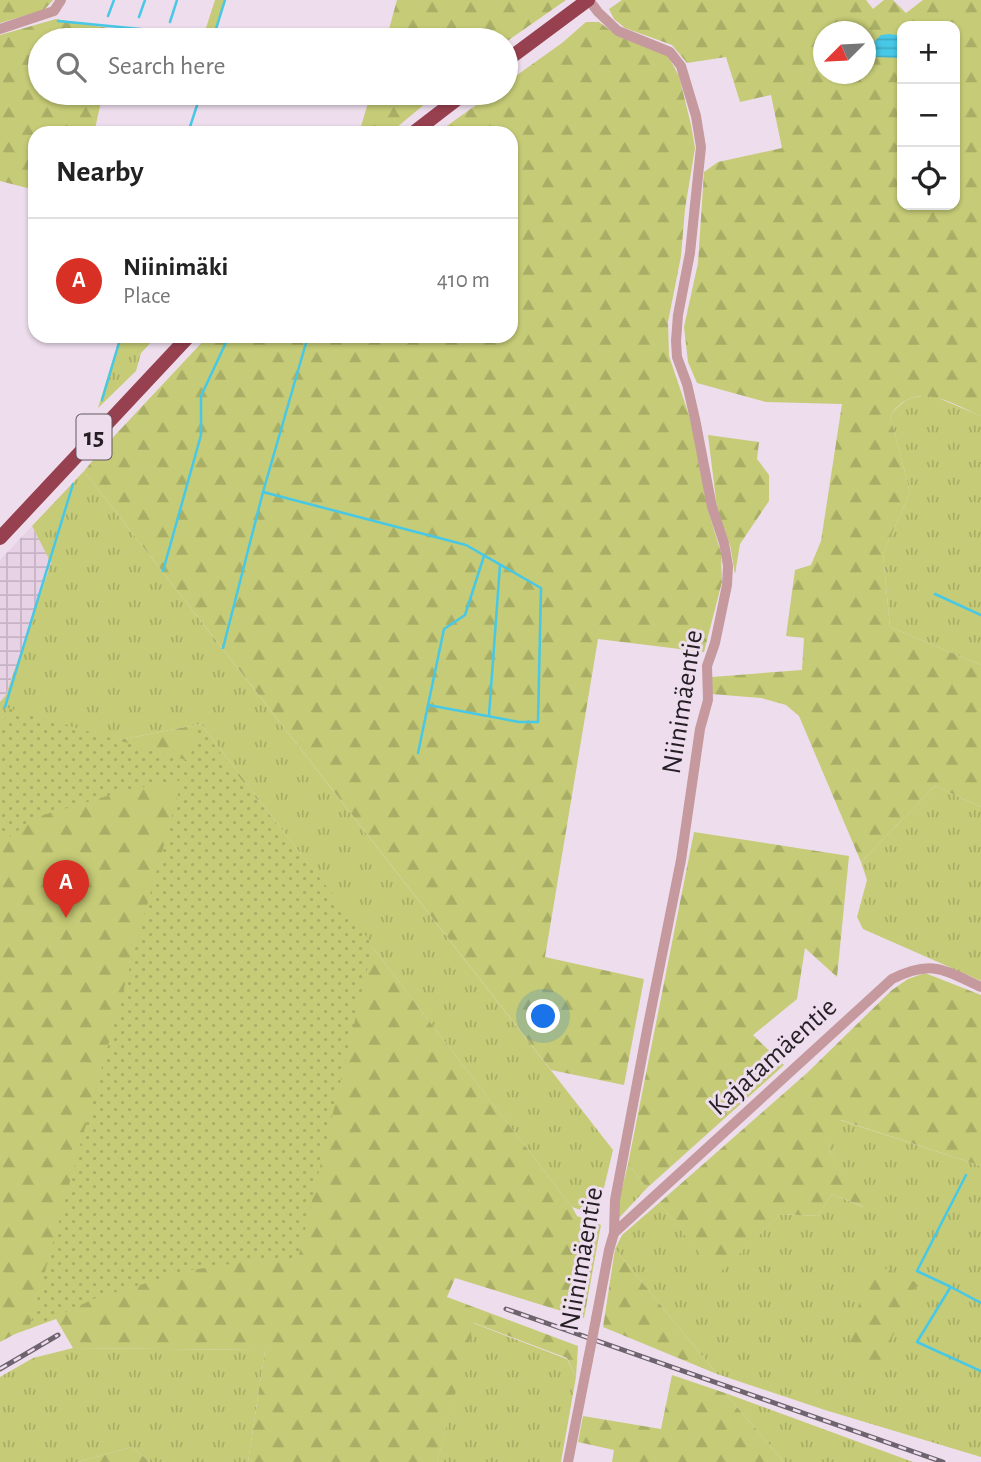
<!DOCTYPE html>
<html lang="en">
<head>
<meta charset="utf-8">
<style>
	:root { --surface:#fff; --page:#f2f2f2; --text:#222; --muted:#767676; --line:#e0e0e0; --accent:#d93025 }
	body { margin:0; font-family:"Alegreya Sans",sans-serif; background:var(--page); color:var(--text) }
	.controls { position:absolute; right:21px; top:21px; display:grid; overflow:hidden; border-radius:14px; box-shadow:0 2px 5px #0004 }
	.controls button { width:63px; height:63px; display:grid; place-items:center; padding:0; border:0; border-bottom:2px solid var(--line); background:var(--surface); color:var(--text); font:35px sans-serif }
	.compass { position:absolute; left:813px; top:21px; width:63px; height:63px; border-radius:50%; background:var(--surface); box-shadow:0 2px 5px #0004; rotate:246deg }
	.you { position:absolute; left:544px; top:1017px; width:24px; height:24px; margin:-18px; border:5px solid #fff; border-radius:50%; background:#1a73e8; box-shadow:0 0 0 10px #1a73e833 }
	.badge { display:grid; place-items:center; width:46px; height:46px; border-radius:50%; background:var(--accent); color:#fff; font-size:23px; font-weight:700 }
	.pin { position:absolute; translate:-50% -58px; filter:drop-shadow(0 2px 4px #0008) }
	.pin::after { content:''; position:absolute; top:37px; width:24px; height:21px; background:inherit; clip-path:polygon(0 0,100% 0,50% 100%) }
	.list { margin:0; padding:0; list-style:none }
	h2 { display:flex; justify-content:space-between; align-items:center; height:91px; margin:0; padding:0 28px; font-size:30px }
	h2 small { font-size:23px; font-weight:400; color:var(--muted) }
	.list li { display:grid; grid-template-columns:46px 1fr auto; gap:21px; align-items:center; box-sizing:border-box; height:126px; padding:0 28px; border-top:2px solid var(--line) }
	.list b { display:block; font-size:26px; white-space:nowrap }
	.list p { margin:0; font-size:23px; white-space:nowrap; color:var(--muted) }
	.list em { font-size:23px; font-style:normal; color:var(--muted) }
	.icon { flex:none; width:38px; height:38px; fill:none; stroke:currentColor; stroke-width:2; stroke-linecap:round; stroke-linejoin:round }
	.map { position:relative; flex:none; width:981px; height:1462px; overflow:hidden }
	.search { position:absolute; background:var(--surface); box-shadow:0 2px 5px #0004; left:28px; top:28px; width:490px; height:77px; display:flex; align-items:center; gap:18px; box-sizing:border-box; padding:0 24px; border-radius:38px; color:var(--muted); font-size:26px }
	.panel { position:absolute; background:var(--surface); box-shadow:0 2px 5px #0004; left:28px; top:126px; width:490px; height:217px; border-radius:21px }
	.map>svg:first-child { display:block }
	.industrial { fill:url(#industrial-grid) }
	.grass { fill:url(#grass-tufts) }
	.forest { fill:url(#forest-firs); fill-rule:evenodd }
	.park { fill:url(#park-dots) }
	.water { fill:url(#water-rules) }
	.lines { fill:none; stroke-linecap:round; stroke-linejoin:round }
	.stream { stroke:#47c8e6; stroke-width:2.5 }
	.minor { stroke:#c5999e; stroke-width:10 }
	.highway { stroke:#97404f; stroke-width:14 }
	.rail-casing { stroke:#6e646e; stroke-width:5 }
	.rail { stroke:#eedeed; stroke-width:2.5; stroke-dasharray:8; stroke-linecap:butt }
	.minor-bridge { stroke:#c5999e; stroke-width:10 }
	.labels { text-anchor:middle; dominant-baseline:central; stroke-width:6; stroke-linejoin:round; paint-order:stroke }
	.shield { fill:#eedeed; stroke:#615861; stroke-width:2 }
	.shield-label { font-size:26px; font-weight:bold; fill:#251f25 }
	.street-label { font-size:28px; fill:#251f25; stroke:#eedeed }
</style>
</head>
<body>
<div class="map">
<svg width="981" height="1462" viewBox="0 0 981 1462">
	<defs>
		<pattern id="industrial-grid" width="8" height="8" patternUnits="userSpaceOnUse" patternTransform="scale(1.75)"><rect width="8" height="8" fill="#e7d1e5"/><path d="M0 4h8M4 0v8" fill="none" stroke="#c6b3c4"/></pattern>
		<pattern id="grass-tufts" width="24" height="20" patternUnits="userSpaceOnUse" patternTransform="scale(1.75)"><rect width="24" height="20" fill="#c5cb76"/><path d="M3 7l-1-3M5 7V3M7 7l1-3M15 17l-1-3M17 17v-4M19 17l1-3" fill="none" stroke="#a9ae66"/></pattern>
		<pattern id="forest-firs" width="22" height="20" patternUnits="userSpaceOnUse" patternTransform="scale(1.75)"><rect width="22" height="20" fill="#c5cb76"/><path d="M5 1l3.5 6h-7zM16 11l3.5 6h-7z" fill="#a9ae66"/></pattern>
		<pattern id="park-dots" width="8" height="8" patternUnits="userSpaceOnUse" patternTransform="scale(1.75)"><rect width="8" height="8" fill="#c5cb76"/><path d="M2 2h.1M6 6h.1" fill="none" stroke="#a9ae66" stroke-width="1.8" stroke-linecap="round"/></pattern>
		<pattern id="water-rules" width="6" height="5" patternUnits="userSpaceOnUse" patternTransform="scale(1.75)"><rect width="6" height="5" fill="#47c8e6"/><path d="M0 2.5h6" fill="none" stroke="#3eabc5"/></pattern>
	</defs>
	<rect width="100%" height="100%" fill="#eedeed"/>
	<path class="industrial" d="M32 526 51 563 6 695 0 702V560Z"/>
	<g class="grass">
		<path d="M120 336H157L141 353 136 371 98 408Z"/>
		<path d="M931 395 981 416V665L890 627 883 554 910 492 890 415C905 399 909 397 931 395Z"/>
		<path d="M84 471 613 1150 598 1213 592 1214 572 1207 201 724 108 742 0 717V702L6 695 51 563 32 526Z"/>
		<path d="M935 786 981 807V981L863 929 857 917 867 880 861 862Z"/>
		<path d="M840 1120 981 1166V1457L825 1410 717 1374 615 1249 622 1235 659 1203 717 1274 781 1214 818 1216 832 1194 863 1207 828 1149Z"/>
		<path d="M628 1164 647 1188 619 1218 616 1213Z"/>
		<path d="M473 1323 567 1359 576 1377 561 1462H437Z"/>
		<path d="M73 1348 265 1350 248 1462H150L132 1447 78 1462H0V1377L33 1358Z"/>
		<path d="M725 1393 913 1462H784Z"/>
	</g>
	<g class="forest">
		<path d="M0 0H53L44 10 0 23Z"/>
		<path d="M215 0H226L215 36 204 34Z"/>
		<path d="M397 0H566L506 42V40H386Z"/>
		<path d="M622 0H866L873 9 884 0H893L906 13 923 0H981V416C962 408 932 390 912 398 902 401 896 408 890 415L910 492 883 554 890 627 981 665V807L935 786 861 862 799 716 786 705 761 698 711 694 712 677 802 670 804 638 786 636 795 570 811 565 821 541 842 404 766 402 697 383 688 362 684 327 698 263 704 172 718 162 782 148 771 95 740 102 726 57 687 63 672 45 625 28 614 19 609 9ZM902 26H955V205H902ZM824 32H866V74H824Z"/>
		<path d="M56 19 108 28 107 40H40V93H103L94 133H35V190L0 181V35Z"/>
		<path d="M586 22H599L618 36 668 56 679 76 691 125 695 148 685 209 681 256 668 322 669 356 690 418 708 510 721 553 722 582 704 652 598 639 545 957 644 979 624 1085 551 1070 84 471 104 447 208 336H511V133H437L493 93H506V83L562 43Z"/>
		<path d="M371 93H438L390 133H359Z"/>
		<path d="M708 435 759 442 757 459 769 475V501L740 544 735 574 730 545 717 508Z"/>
		<path d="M0 717 108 742 201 724 572 1207 577 1216 601 1225 584 1318 455 1278 447 1297 578 1346 576 1377 567 1358 474 1323 437 1462H248L265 1350 73 1348 56 1319 15 1334 0 1342Z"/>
		<path d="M694 832 849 856 837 977 805 948 797 999 753 1035 784 1065 647 1188 628 1164Z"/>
		<path d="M925 973 981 995V1166L841 1120 828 1149 864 1207 832 1194 818 1216 781 1214 717 1275 659 1203 807 1073 892 990 908 979Z"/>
		<path d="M615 1249 717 1374 603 1327Z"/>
		<path d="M871 1262 917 1283 875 1376 847 1356 862 1291Z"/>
		<path d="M672 1375 725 1393 784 1462H612L614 1450 578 1442 583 1416 661 1429Z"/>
		<path d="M132 1447 150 1462H78Z"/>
	</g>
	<path class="park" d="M8 708 189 761 199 726 373 945 298 1259 250 1261 192 1270 98 1297 29 1329 182 780 127 790 37 817 0 843V732Z"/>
	<path class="water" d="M890 34 902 36V58L876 57 872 44 881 35Z"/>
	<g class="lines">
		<g class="stream">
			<path d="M108 16 114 0"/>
			<path d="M139 17 145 0"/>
			<path d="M58 21 212 36 215 40"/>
			<path d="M170 22 177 0"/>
			<path d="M212 36 215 32 225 0"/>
			<path d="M188 133 201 93"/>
			<path d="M102 400 121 336"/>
			<path d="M263 492 466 545 541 588 538 722H519L428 705"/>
			<path d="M163 571 201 435V396L229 336"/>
			<path d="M935 594 981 615"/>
			<path d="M223 648 263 492 308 336"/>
			<path d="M5 707 73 484"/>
			<path d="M489 715 500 565"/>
			<path d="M418 753 444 629 465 615 484 556"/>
			<path d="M966 1175 917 1271 951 1287 981 1303"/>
			<path d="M950 1288 917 1342 981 1371"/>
		</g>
		<g class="minor">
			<path d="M589 0 598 12 618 31 670 52 681 66 696 116 701 147 690 253 678 315 676 341 677 357 687 384 695 419 712 507 724 543 728 566 727 585 715 643 707 666 708 700 700 729 681 860 648 1025 615 1200 614 1233 609 1250 596 1319"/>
			<path d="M0 29 54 11 61 0"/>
			<path d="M614 1233 892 979C932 959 944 970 981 987"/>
			<path d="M568 1462 588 1360"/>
		</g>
		<g class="highway">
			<path d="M506 61 588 0"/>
			<path d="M413 133 465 93"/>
			<path d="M0 538 189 336"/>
		</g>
		<g class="rail-casing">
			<g id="rail">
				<path d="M506 1309 943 1462"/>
				<path d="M0 1369 58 1335"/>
			</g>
		</g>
		<use href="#rail" class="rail"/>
		<path class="minor-bridge" d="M588 1360 596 1319"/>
	</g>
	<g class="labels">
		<rect class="shield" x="76.5" y="414.5" width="35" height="45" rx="5"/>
		<g class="shield-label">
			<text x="94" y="437">15</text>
		</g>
		<g class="street-label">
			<text transform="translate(683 702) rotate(-81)">Niinimäentie</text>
			<text transform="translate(773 1057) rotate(-42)">Kajatamäentie</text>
			<text transform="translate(582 1259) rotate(-80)">Niinimäentie</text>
		</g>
	</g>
</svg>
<div class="controls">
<button>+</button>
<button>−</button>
<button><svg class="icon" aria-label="locate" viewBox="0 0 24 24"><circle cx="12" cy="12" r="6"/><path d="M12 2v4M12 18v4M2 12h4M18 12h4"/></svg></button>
</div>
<svg class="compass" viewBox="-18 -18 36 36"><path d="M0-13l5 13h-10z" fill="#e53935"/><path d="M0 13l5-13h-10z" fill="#767676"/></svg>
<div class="you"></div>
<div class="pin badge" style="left:66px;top:918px">A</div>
<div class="search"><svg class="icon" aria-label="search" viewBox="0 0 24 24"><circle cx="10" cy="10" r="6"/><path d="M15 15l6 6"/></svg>Search here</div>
<section class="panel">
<h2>Nearby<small></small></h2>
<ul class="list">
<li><span class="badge">A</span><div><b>Niinimäki</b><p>Place</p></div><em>410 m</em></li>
</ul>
</section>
</div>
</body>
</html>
